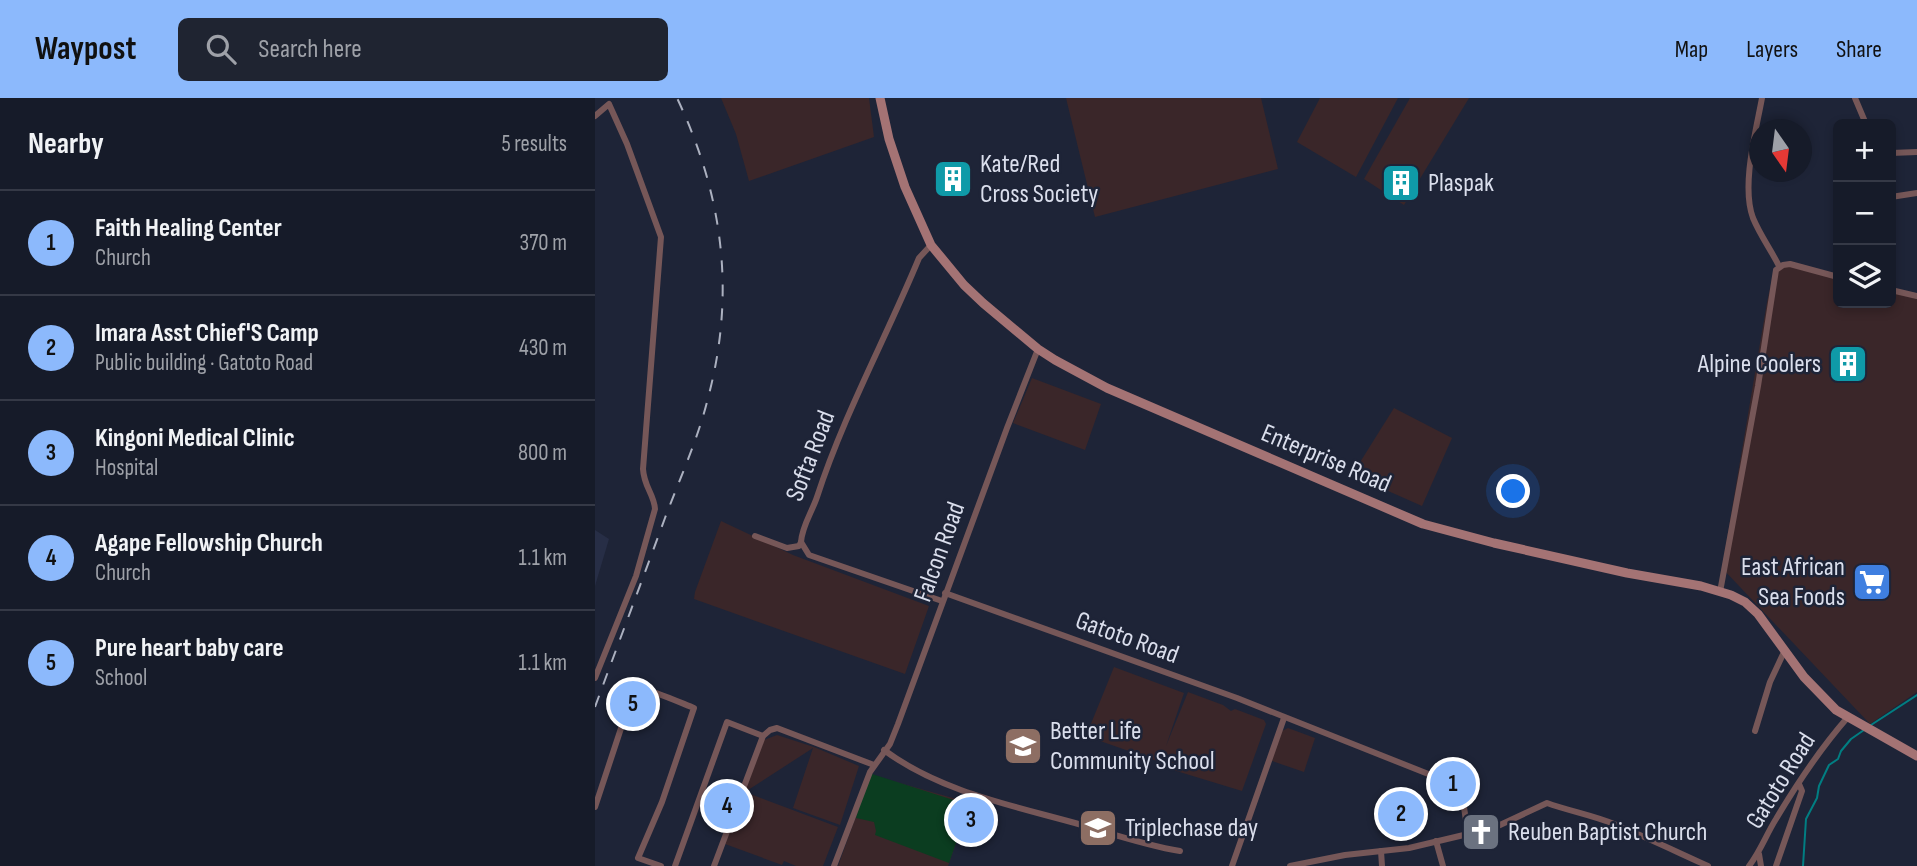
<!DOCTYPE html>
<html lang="en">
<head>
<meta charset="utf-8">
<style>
	:root { --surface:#161b29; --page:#1f2431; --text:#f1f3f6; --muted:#9ea1a8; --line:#353946; --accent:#8cb9fc }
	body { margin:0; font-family:"Sofia Sans Condensed",sans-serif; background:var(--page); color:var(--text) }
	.controls { position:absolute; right:21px; top:21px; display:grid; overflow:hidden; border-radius:10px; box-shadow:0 4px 10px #0003 }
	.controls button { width:63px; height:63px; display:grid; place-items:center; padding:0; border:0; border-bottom:2px solid var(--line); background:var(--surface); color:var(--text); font:35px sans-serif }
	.compass { position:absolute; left:1154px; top:21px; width:63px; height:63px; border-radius:50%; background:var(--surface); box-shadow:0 4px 10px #0003; rotate:166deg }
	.you { position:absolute; left:919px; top:394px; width:24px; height:24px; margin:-18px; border:5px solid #fff; border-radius:50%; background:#1a73e8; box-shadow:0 0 0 10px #1a73e833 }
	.badge { display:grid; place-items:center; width:46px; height:46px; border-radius:50%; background:var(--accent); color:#111; font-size:23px; font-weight:700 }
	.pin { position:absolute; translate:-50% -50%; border:4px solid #fff; box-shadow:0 2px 7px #0006 }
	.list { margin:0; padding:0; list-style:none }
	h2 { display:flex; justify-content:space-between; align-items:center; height:91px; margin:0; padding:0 28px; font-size:30px }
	h2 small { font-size:23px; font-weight:400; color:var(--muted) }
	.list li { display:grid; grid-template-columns:46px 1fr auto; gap:21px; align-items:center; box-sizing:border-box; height:105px; padding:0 28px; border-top:2px solid var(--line) }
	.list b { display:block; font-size:26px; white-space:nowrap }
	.list p { margin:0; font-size:23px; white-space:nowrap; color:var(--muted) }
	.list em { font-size:23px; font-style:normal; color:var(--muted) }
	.icon { flex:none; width:38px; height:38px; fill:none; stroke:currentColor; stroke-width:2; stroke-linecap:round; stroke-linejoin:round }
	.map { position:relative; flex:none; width:1322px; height:768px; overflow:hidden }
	header { display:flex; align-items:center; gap:42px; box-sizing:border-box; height:98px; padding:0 35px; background:var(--accent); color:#111 }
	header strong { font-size:33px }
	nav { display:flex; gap:38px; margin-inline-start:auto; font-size:24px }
	.search { width:490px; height:63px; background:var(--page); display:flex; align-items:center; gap:18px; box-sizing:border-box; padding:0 24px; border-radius:10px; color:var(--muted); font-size:26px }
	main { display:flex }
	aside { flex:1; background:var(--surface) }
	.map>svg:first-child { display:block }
	.built { fill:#272e46 }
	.industrial { fill:#3a2629 }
	.green { fill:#0b3d20 }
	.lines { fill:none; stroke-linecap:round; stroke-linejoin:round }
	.stream { stroke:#017e82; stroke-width:2 }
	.minor { stroke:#765758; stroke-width:6 }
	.secondary { stroke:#a47374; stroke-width:9 }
	.rail { stroke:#acb1c0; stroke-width:2; stroke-dasharray:12 12; stroke-linecap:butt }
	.labels { text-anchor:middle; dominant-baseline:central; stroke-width:5; stroke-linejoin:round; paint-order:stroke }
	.poi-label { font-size:26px; fill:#dadeec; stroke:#1e2437; text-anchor:start }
	.street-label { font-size:26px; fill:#dadeec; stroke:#1e2437 }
</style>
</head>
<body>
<header>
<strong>Waypost</strong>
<div class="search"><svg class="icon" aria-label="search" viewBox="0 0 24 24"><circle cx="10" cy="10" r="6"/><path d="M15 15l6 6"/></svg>Search here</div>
<nav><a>Map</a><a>Layers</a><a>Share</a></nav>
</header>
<main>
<aside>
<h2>Nearby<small>5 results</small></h2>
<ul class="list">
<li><span class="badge">1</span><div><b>Faith Healing Center</b><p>Church</p></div><em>370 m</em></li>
<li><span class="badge">2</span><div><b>Imara Asst Chief'S Camp</b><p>Public building · Gatoto Road</p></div><em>430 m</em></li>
<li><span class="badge">3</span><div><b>Kingoni Medical Clinic</b><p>Hospital</p></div><em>800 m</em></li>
<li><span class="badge">4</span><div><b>Agape Fellowship Church</b><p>Church</p></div><em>1.1 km</em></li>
<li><span class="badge">5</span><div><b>Pure heart baby care</b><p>School</p></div><em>1.1 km</em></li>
</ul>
</aside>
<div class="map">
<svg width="1322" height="768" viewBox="0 0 1322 768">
	<rect width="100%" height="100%" fill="#1e2437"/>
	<path class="built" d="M0 432 14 441 0 488Z"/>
	<g class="industrial">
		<path d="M126 0H274L279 39 154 83 141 36Z"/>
		<path d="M471 0H666L683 71 500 119Z"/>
		<path d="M725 0H803L761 79 702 44Z"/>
		<path d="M815 0H874L809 107 769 81Z"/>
		<path d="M1192 166 1243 178V205H1296V191L1322 197V594L1275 626 1127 470 1172 204 1179 172Z"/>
		<path d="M437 280 506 306 490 352 418 325Z"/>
		<path d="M799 310 857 340 827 408 757 377Z"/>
		<path d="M126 423 198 457 334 508 310 576 99 501 100 494Z"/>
		<path d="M519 569 589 595 571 648 593 594 628 607 636 613 640 611 669 622 671 626 647 693 565 668V664L491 638Z"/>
		<path d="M693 630 720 640 709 674 674 662 685 634Z"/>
		<path d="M182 637 219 649 264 668 245 727 198 710 218 650 150 694 243 729 228 768H201L189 763 187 767 130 746 169 642Z"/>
		<path d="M276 677 365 702 371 716 353 768H243Z"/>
	</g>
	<path class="green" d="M274 675 371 706V716L354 765 280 737 281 733 279 724 261 720Z"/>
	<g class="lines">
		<g class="stream">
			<path d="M1276 627 1322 597"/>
			<path d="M1208 768 1211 721 1222 700 1224 688 1234 667 1243 661 1246 653 1256 641 1269 632"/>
		</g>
		<g class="minor">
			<path d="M1167 0C1161 33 1146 88 1158 120 1165 137 1176 152 1184 168"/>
			<path d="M1260 0 1271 26"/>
			<path d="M0 18 14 6 32 46 66 139 48 371C49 389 59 396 60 411L41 478 0 580"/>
			<path d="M1296 55 1322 54"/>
			<path d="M1296 99 1322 95"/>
			<path d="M336 147 324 160C291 240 249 316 222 399 217 414 207 428 206 444L214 457 347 503"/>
			<path d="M1296 192 1322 198"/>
			<path d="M160 438 192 450 204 448 206 444"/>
			<path d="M1125 494 1163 288 1181 172 1188 167 1195 166 1243 179"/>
			<path d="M350 495 642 600 861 687 867 696 873 736"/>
			<path d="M1160 633 1175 584 1190 552"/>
			<path d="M289 652C344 693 415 707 480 725 515 735 549 747 585 753"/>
			<path d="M0 709 39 591C50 588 86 605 99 610L67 704 43 760 66 768"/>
			<path d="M841 743 848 768"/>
			<path d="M786 753 787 768"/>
			<path d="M1164 756 1166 768"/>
			<path d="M80 768 132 624 168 638"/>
			<path d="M119 768 168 638 175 632 182 630 279 667"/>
			<path d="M239 768 275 674 295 646 303 626 412 330 443 251"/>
			<path d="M637 768 689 620"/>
			<path d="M695 768 750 757 814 750 873 736 905 727 952 705C974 713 997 717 1019 726 1051 739 1082 754 1113 768"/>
			<path d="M1154 768C1165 754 1171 737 1181 721 1203 684 1224 652 1253 619"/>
			<path d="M1181 768 1207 693 1204 686"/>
		</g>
		<path class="secondary" d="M285 0 294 41 310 89 336 147 369 187 388 205 443 251 460 262 512 290 828 426 899 445 1032 475 1106 488 1136 497 1150 504 1163 516 1209 579 1241 612 1322 658"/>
		<path class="rail" d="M0 609C23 546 47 483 70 420 85 380 103 341 113 300 141 195 128 97 82 0"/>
	</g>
	<defs>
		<g id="building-square" transform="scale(2.0125)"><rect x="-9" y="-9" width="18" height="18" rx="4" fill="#0f9aa8" stroke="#1e2437"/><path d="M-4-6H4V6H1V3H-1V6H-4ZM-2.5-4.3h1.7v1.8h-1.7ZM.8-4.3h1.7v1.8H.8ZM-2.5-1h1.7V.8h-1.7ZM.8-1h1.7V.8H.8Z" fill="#fff"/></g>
		<g id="supermarket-square" transform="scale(2.0125)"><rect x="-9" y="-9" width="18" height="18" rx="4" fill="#3f7fe0" stroke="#1e2437"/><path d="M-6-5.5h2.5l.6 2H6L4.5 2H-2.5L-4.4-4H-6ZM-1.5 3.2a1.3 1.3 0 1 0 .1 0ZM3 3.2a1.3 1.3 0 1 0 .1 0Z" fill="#fff"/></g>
		<g id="school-square" transform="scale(2.0125)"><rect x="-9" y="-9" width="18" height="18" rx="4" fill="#8d6e63" stroke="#1e2437"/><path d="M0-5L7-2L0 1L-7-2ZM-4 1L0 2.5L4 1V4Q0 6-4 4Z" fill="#fff"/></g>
		<g id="church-square" transform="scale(2.0125)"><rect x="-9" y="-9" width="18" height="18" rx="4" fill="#6b7280" stroke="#1e2437"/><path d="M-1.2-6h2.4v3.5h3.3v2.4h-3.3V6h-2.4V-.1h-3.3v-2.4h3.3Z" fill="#fff"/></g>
	</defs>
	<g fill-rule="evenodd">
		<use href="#building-square" x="358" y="81"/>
		<use href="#building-square" x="806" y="85"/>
		<use href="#building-square" x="1253" y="266"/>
		<use href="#supermarket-square" x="1277" y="484"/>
		<use href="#school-square" x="428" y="648"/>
		<use href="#school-square" x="503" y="730"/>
		<use href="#church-square" x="886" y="734"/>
	</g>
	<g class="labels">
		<g class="poi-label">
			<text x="385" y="66">Kate/Red<tspan x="385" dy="30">Cross Society</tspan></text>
			<text x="833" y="85">Plaspak</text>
			<text x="1226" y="266" text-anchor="end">Alpine Coolers</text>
			<text x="1250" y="469" text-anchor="end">East African<tspan x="1250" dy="30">Sea Foods</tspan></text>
			<text x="455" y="633">Better Life<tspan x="455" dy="30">Community School</tspan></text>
			<text x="530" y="730">Triplechase day</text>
			<text x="913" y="734">Reuben Baptist Church</text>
		</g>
		<g class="street-label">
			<text transform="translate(216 358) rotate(-69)">Softa Road</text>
			<text transform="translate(731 361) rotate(23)">Enterprise Road</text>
			<text transform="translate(345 454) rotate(-70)">Falcon Road</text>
			<text transform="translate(532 540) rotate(20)">Gatoto Road</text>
			<text transform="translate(1186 683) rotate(-58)">Gatoto Road</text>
		</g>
	</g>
</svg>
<div class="controls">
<button>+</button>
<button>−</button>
<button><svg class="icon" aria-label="layers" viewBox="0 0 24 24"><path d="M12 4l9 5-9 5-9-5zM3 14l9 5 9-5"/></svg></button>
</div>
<svg class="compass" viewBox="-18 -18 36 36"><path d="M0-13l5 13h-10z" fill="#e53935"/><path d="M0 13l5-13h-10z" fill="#9ea1a8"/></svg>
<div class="you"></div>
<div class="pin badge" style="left:858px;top:686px">1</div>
<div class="pin badge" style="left:806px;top:716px">2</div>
<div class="pin badge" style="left:376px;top:722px">3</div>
<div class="pin badge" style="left:132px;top:708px">4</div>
<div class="pin badge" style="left:38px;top:606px">5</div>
</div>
</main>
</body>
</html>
